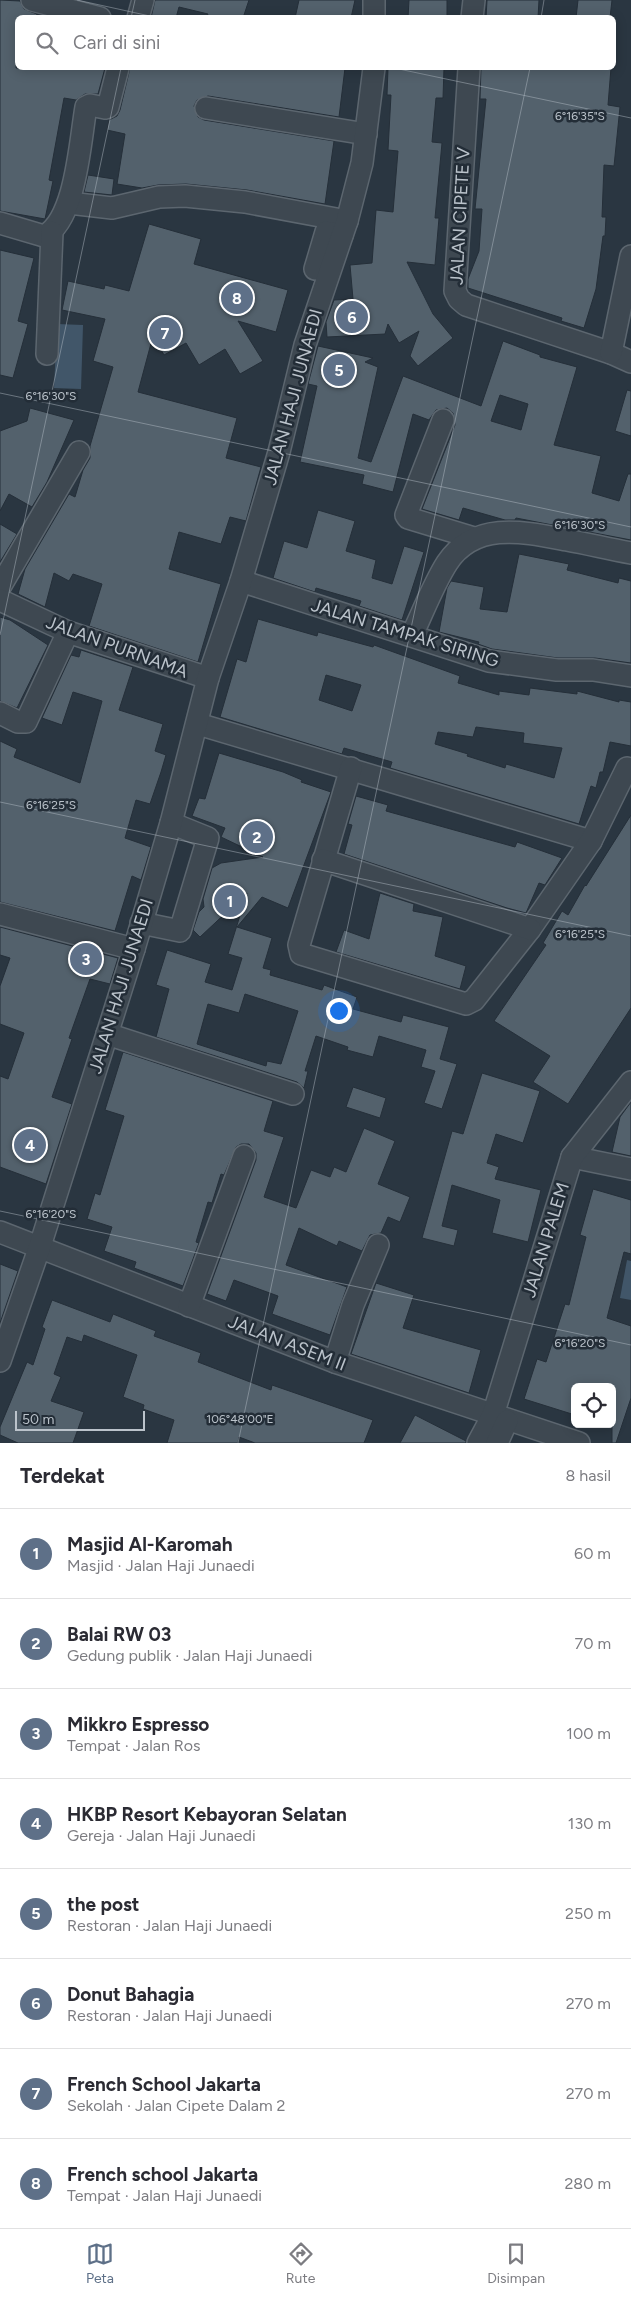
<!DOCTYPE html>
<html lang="id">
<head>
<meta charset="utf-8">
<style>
	:root { --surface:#fff; --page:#f7f7f7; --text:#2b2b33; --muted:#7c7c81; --line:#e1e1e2; --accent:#5e7088 }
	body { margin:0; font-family:Figtree,sans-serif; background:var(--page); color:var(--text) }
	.controls { position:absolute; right:15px; bottom:15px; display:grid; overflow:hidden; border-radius:8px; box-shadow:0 2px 12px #0003 }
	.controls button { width:45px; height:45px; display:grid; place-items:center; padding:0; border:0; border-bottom:1px solid var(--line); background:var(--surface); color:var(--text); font:25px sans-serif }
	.scale { position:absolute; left:15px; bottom:12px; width:130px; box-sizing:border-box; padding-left:5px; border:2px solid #bbc3cb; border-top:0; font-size:14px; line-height:18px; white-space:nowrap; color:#bbc3cb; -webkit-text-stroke:4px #232d37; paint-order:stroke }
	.you { position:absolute; left:338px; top:1010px; width:18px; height:18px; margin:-12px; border:4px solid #fff; border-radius:50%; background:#1a73e8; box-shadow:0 0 0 8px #1a73e833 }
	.badge { display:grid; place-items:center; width:32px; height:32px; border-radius:50%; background:var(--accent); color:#fff; font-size:16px; font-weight:700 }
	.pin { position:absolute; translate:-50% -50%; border:2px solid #fff; box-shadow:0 1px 5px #0006 }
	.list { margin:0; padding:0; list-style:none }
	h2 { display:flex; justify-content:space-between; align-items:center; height:65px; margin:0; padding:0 20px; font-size:21px }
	h2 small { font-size:16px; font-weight:400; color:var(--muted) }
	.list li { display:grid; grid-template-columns:32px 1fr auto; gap:15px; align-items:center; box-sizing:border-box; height:90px; padding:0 20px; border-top:1px solid var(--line) }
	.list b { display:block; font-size:19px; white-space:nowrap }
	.list p { margin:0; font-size:16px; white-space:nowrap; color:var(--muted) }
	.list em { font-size:16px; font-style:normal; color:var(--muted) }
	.icon { flex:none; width:28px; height:28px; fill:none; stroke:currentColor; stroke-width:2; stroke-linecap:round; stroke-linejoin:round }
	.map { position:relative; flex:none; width:631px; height:1443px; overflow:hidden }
	.search { position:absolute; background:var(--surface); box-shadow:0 2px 12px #0003; left:15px; right:15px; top:15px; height:55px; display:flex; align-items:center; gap:12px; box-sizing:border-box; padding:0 18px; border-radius:8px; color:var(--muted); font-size:19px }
	.sheet { height:785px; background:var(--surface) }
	nav { display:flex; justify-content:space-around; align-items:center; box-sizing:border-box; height:70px; border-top:1px solid var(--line); background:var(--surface); font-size:14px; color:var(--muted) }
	nav a { display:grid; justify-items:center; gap:2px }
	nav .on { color:var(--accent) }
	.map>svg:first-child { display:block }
	.water { fill:#415669 }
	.building { fill:#53616c; stroke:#252f39; fill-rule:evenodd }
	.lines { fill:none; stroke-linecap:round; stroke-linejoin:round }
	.minor-casing { stroke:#5c666f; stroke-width:24 }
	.minor { stroke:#3e4851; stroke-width:21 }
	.ticks { fill:none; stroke:#bbc3cb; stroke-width:1; stroke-opacity:0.45 }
	.labels { text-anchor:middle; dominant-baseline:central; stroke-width:5; stroke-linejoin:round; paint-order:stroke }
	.street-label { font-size:18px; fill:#bbc3cb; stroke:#232d37 }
	.ticks-label { font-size:12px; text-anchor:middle; fill:#bbc3cb; stroke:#232d37; stroke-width:5; stroke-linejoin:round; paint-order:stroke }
</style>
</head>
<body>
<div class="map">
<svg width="631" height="1443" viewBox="0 0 631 1443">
	<rect width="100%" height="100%" fill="#2a3641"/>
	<g class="water">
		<path d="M57 324 83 325 81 389 54 388Z"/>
		<path d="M627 1260 631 1261V1300L620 1298Z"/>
	</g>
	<g class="building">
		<path d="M0 0 20 1 24 9 37 14 36 18H18L16 68H105L98 94H85L76 100 64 98 49 180 53 181 45 219 0 211Z"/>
		<path d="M155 0H249L243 18H206L208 14 179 7 176 18H151Z"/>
		<path d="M299 0H355L351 18H295Z"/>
		<path d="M409 0H447V18H408Z"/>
		<path d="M487 0H539L538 18H486Z"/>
		<path d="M578 0H612L610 18H576Z"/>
		<path d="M130 68H345L339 117 208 96 197 100 194 106 198 117 204 120 334 141 325 204 247 190 186 184 158 185 142 188 117 184 125 134 107 130 109 120 117 116 120 110Z"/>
		<path d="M388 68H444L443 98H436L432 142 442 143 435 218H439L435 265 407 262 433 314 453 338 418 366 410 356 419 331 399 343 388 324 385 334 327 337 326 322 334 300 353 299 350 265 372 263 376 210 393 212 398 151 388 150 391 95H387Z"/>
		<path d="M481 68H611L608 105 620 107 614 166 604 165 602 217H606L605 236H603L596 289 584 328 561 321 562 318 468 288V279L479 251 482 209H475L486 99H480Z"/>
		<path d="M88 175 114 179 112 195 84 192Z"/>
		<path d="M149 224 201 239 194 264 288 290 276 332 238 321 263 361 240 374 225 349 199 365 186 343 164 355 153 336 138 392 237 418 226 458 261 467 246 521 230 517 221 544 179 532 169 569 221 584 198 662 89 626 102 584 73 574 69 581 54 573 45 607 18 594 25 569 69 494 75 497 83 470 90 458V446L113 367 93 361 105 319 62 310 68 281 104 289 105 285 129 291Z"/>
		<path d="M0 250 34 258 18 321 28 324 13 378 0 375Z"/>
		<path d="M503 341 540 355V357L577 367 554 445 601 456 592 493 619 501 628 474H631V540L516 518 515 520H505L463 508 459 520 422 509 455 425 453 413 447 408 436 410 429 420 413 414 393 492 362 484 364 475 300 462 317 386 308 384 318 346 373 358 365 362 378 367 358 458 371 462 403 376 481 406ZM500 395 528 404 521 430 491 421Z"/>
		<path d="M627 390 631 391V436L615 431Z"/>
		<path d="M30 408 74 420 47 482 32 507 9 494 0 511V431L27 421Z"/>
		<path d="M318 510 355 521 346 551 376 560 372 578 392 584 404 546 424 552 402 620 359 606 361 601 316 588 315 592 273 578 284 541 307 548Z"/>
		<path d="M0 524 17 534 0 562Z"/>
		<path d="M519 554 569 564 567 570 618 583 619 578 631 581V663L595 658H558L492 649 478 644 479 642 439 632 447 588 451 581 484 587 480 609 507 612Z"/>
		<path d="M0 617 10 620 48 645 17 708 0 701Z"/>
		<path d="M258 619 317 636 318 632 373 647 374 645 460 676 458 683 499 695V691L529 695 530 688 577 694V691L619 702V700L631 702V746L610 742 603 772H600L596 788 591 786 579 824 390 768 392 762 344 748 342 754 220 717 237 659 246 662ZM326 675 361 685 352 711 319 700ZM476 727 524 733 523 743 562 748 554 778 506 764 505 768 467 756 468 754 435 744 438 732 473 737Z"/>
		<path d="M81 650 133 667 119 710 163 724 155 751 166 755 161 772 150 804 136 800 125 838 151 847 141 880 132 876 115 931 0 902V741L17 749 14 757 80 783 102 701 73 692 62 725 42 718 71 655 79 657Z"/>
		<path d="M219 753 283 772 302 780 301 782 331 792 288 908 262 897 237 927 272 938 263 968 271 970 270 975 322 990 324 985 357 997 353 1009 401 1022 403 1015 449 1027 440 1059 457 1064 442 1109 424 1103 435 1071 421 1067 426 1050 379 1036 373 1057 347 1050 348 1047 316 1036 305 1071H308L304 1088 297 1082 156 1037 169 989 156 985 167 950 211 964 205 982 232 990 242 958 228 954 247 893 200 937 193 930 199 912 204 907 203 899 212 868 221 863 263 857 221 837 225 828 192 816 199 798 205 799ZM245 994 298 1011 281 1064 267 1061 266 1066 197 1044 208 1004 239 1013Z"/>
		<path d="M356 796 388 805 386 811 515 847 517 842 562 858 545 885 539 883 526 913 507 908 344 854 352 825 348 824Z"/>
		<path d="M631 815V1008L568 1104 533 1082 550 1056 494 1021 546 945 543 943 562 911 568 915 585 885 586 886Z"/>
		<path d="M380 893 414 904 413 911 443 917 435 956 466 966 460 989 336 952 344 930 369 939Z"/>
		<path d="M0 927 118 958 110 984 90 979 69 1038 72 1039 52 1097 72 1104 46 1184 0 1167V1076L8 1079 24 1033 0 1024V986L10 958 0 955Z"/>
		<path d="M123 1052 273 1101 264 1131 284 1137 264 1197 296 1208 311 1170 330 1177 334 1167 346 1172 364 1128 395 1141 378 1184 410 1197 400 1222 388 1217 381 1233 370 1235 362 1251 339 1241 337 1246 299 1228 286 1265 347 1287 330 1335 272 1314 278 1296 234 1280 226 1301 207 1294 256 1160V1153L249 1144H241L236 1147 224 1175 221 1174 212 1203 208 1202 196 1242 199 1243 183 1286 134 1268 136 1262 104 1251 112 1227 87 1219 95 1193 100 1195 124 1116 105 1110Z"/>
		<path d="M482 1073 540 1091 523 1143 496 1134 487 1163 499 1167 495 1179 541 1190 528 1242 492 1233 500 1200 452 1185 442 1226 458 1230 454 1246 422 1238 452 1131 463 1134Z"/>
		<path d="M353 1087 386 1098 380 1118 346 1107Z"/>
		<path d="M631 1102V1156L612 1152 620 1117Z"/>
		<path d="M593 1189 631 1200V1254L624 1252 607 1318 631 1326V1398L616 1443H612V1387H575V1415L524 1399 537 1359 546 1362 565 1304 569 1305 586 1237 580 1235Z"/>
		<path d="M0 1264 18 1271 0 1323Z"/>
		<path d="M376 1283 414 1295 403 1328 481 1350 469 1393 351 1354Z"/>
		<path d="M52 1300 110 1322 113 1314 156 1331 154 1336 201 1353 198 1362 271 1390 272 1385 373 1420 364 1443H255L239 1437 238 1443H167L174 1420 143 1409 144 1405 123 1397 137 1355 84 1335 82 1342 67 1337 54 1374 61 1377 51 1401 84 1412 73 1443H18L0 1435V1427L27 1362 33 1365 45 1329 42 1327Z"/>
		<path d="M415 1415 466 1441V1443H400Z"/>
	</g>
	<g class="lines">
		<g class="minor-casing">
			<g id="minor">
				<path d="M32 0 100 18"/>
				<path d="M138 18 143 0"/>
				<path d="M374 18V0"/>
				<path d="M472 18 474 0"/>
				<path d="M469 68 455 291 459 299 466 305 611 353 631 362"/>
				<path d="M206 108 366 134"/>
				<path d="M69 203 112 208 159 197 185 196 245 202 347 221"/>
				<path d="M0 223 44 236C76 220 80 141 86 107L90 105 105 108 108 107 118 68"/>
				<path d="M315 269 326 232 342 235"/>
				<path d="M611 353 631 256"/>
				<path d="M47 354 52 232"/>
				<path d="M443 420 406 515 408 518 474 538"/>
				<path d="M241 581 489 661 557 670H593L631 676"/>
				<path d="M0 587 79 452"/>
				<path d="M0 600 68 632 208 678"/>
				<path d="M412 635C423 612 433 585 447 563 475 520 525 532 567 540 588 544 610 549 631 553"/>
				<path d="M0 713 18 722H26L68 632"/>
				<path d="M198 724 591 841"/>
				<path d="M351 768 299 945 301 954 466 1004 474 1000 530 929 591 841 627 768"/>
				<path d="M323 860 530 929"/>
				<path d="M0 914 134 949"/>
				<path d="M141 923 180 931 208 838 171 823"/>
				<path d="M107 1034 293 1094"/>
				<path d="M572 1157 631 1169"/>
				<path d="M0 1232 335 1362 579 1443"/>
				<path d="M189 1306 244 1156"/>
				<path d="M0 1361 40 1246 134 949 171 823 208 678 241 581 279 452 305 345 347 221 362 163 374 68"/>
				<path d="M335 1362 353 1305 378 1245"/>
				<path d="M478 1443 493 1415 572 1157 631 1082"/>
				<path d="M497 1443 507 1421"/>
			</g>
		</g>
		<use href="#minor" class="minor"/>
	</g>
	<path class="ticks" d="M77 0 159 18M131 18 135 0M541 18 544 0M394 68 631 118M0 393 631 527M0 635 121 68M0 802 631 936M0 1211 631 1345M238 1443 530 68"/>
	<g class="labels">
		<g class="street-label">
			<text transform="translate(460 216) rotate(-87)">JALAN CIPETE V</text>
			<text transform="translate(293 397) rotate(-75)">JALAN HAJI JUNAEDI</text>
			<text transform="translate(405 633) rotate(17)">JALAN TAMPAK SIRING</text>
			<text transform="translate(117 647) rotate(20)">JALAN PURNAMA</text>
			<text transform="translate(121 986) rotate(-73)">JALAN HAJI JUNAEDI</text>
			<text transform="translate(546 1240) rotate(-73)">JALAN PALEM</text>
			<text transform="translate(287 1343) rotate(21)">JALAN ASEM II</text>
		</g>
	</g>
	<g class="ticks-label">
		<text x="580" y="120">6°16'35"S</text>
		<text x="51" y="400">6°16'30"S</text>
		<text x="580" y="529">6°16'30"S</text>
		<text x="51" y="809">6°16'25"S</text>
		<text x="580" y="938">6°16'25"S</text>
		<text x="51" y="1218">6°16'20"S</text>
		<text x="580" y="1347">6°16'20"S</text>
		<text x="240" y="1423">106°48'00"E</text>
	</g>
</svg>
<div class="controls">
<button><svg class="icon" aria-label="locate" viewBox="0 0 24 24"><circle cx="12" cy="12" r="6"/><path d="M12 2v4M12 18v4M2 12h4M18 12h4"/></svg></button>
</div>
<div class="scale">50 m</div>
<div class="you"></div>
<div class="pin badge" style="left:230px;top:901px">1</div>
<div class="pin badge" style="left:257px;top:837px">2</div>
<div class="pin badge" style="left:86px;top:959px">3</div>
<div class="pin badge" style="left:30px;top:1145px">4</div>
<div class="pin badge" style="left:339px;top:370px">5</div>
<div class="pin badge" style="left:352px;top:317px">6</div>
<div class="pin badge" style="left:165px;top:333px">7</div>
<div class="pin badge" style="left:237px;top:298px">8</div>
<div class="search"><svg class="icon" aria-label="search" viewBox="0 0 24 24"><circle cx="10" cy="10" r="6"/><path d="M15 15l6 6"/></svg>Cari di sini</div>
</div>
<section class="sheet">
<h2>Terdekat<small>8 hasil</small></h2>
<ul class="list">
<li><span class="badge">1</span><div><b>Masjid Al-Karomah</b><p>Masjid · Jalan Haji Junaedi</p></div><em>60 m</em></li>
<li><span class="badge">2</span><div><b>Balai RW 03</b><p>Gedung publik · Jalan Haji Junaedi</p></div><em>70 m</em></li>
<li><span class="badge">3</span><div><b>Mikkro Espresso</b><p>Tempat · Jalan Ros</p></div><em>100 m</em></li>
<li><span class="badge">4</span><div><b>HKBP Resort Kebayoran Selatan</b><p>Gereja · Jalan Haji Junaedi</p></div><em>130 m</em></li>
<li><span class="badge">5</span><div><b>the post</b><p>Restoran · Jalan Haji Junaedi</p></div><em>250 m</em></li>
<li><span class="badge">6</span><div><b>Donut Bahagia</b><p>Restoran · Jalan Haji Junaedi</p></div><em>270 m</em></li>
<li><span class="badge">7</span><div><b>French School Jakarta</b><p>Sekolah · Jalan Cipete Dalam 2</p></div><em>270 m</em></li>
<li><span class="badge">8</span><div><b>French school Jakarta</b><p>Tempat · Jalan Haji Junaedi</p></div><em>280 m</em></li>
</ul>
</section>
<nav>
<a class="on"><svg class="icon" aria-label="map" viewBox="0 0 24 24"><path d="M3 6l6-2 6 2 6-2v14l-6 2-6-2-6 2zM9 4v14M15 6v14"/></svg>Peta</a>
<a><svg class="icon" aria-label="directions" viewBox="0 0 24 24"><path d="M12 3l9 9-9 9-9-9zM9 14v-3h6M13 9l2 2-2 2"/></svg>Rute</a>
<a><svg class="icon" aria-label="saved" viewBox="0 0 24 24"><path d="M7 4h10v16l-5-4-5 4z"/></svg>Disimpan</a>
</nav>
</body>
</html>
